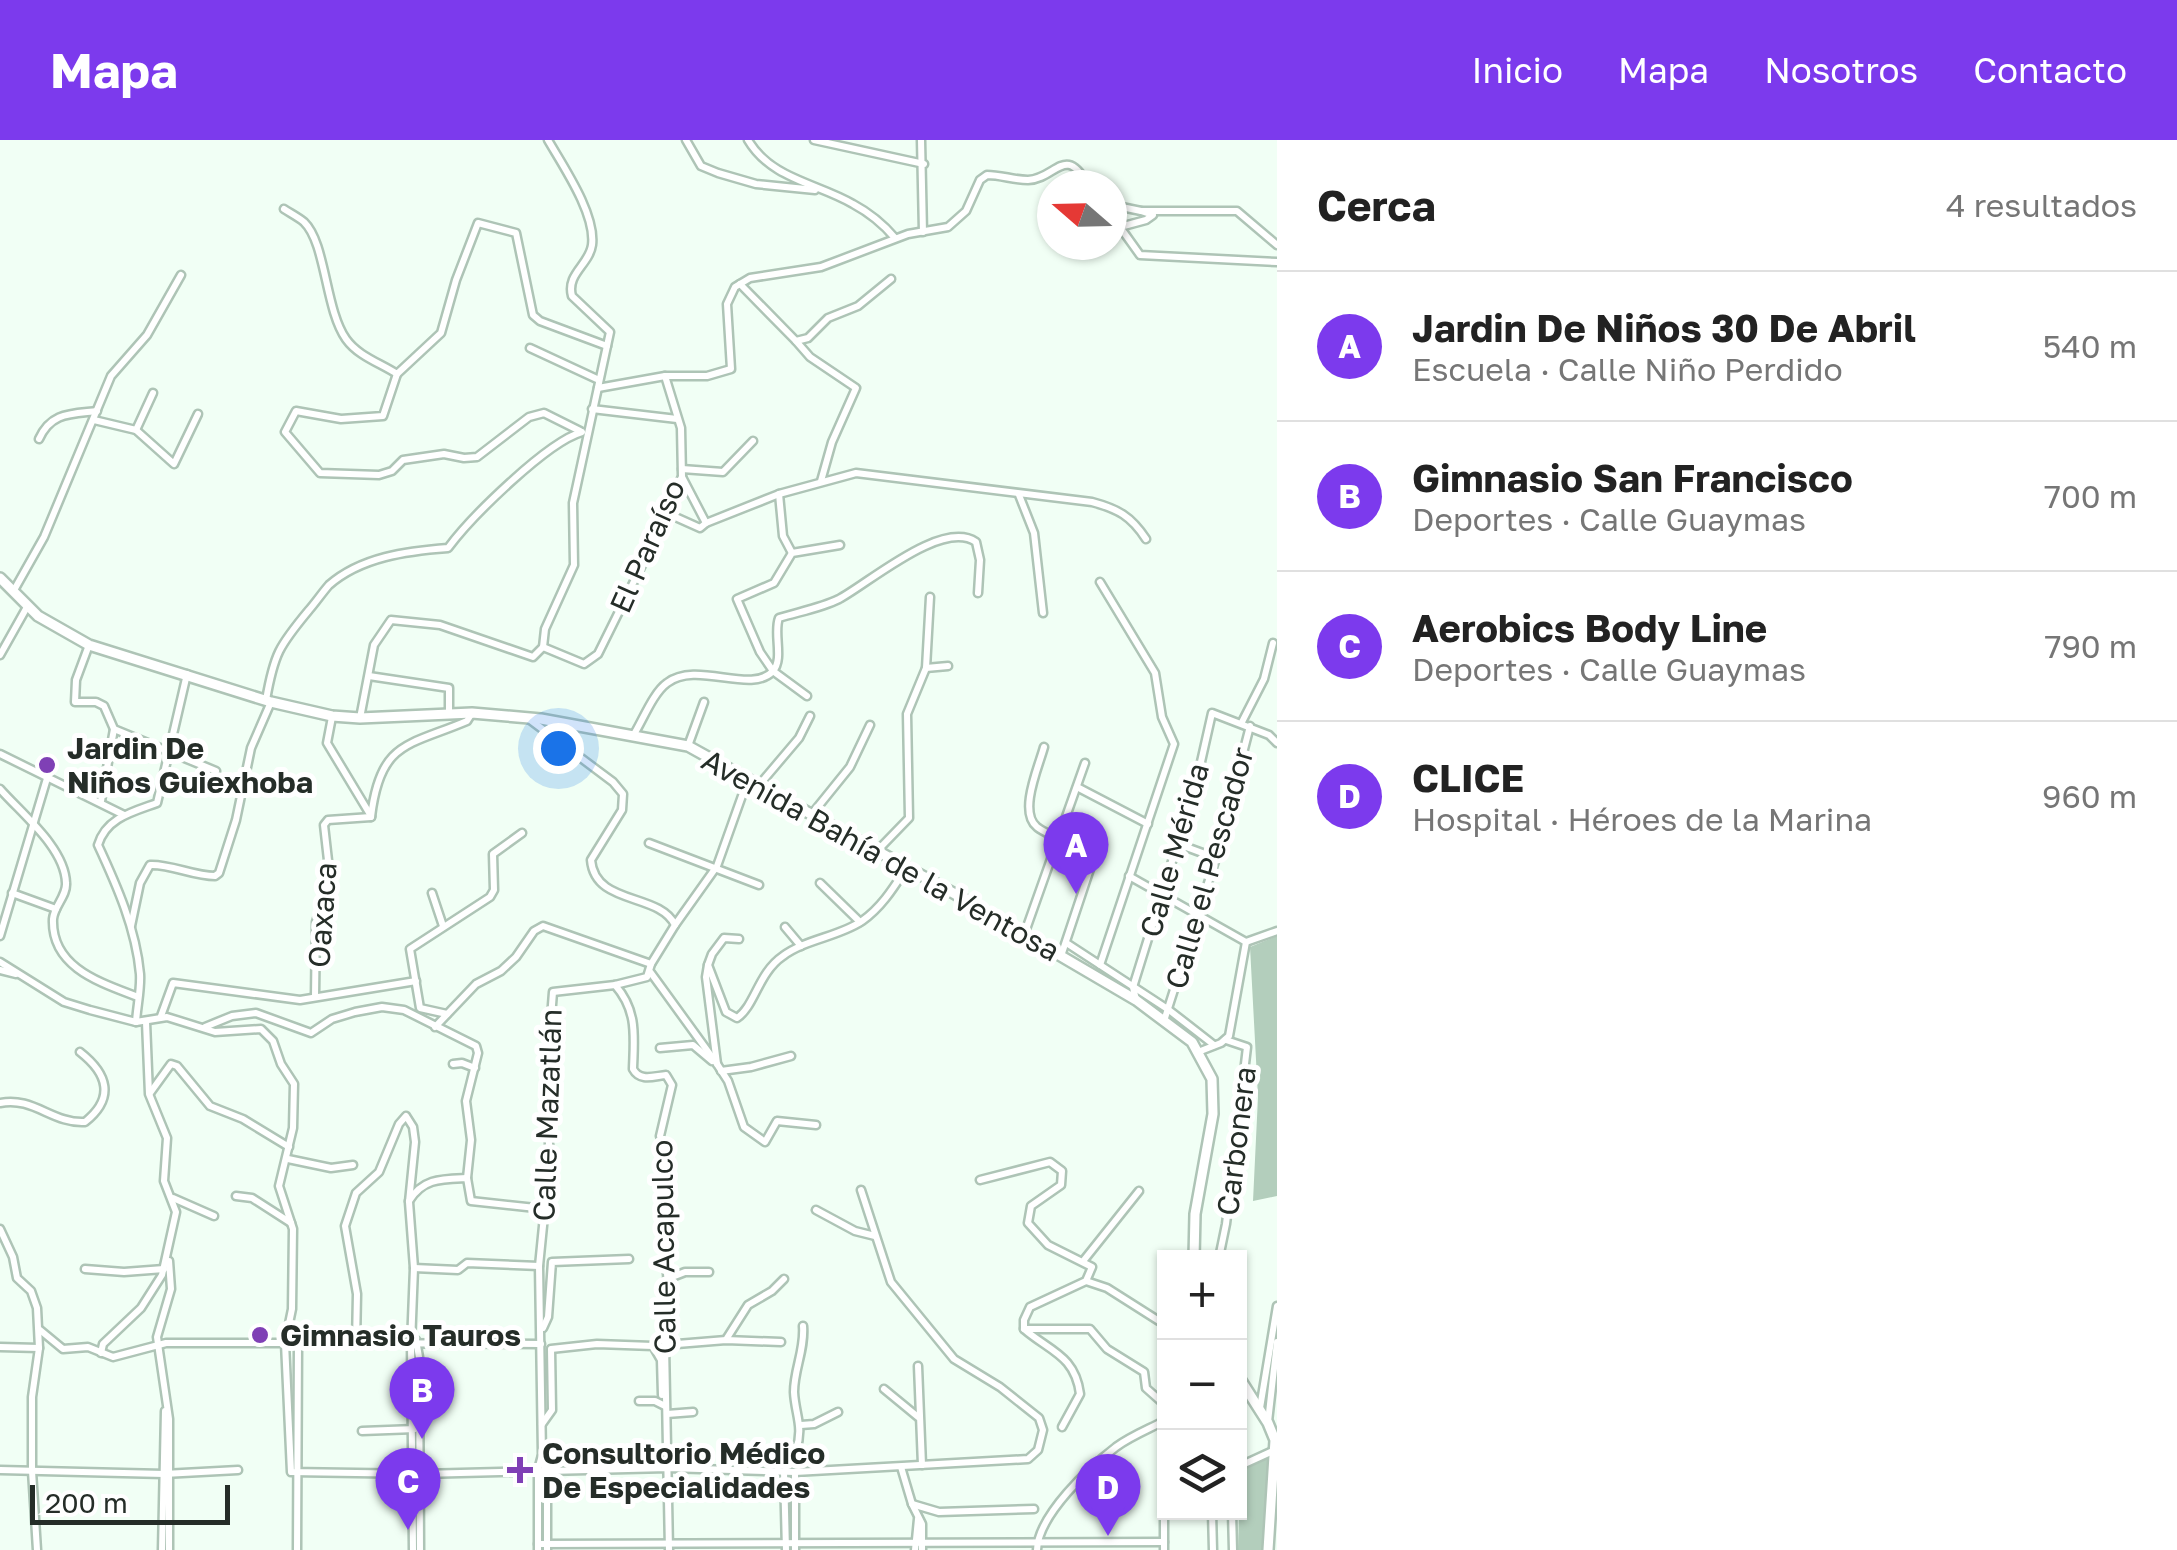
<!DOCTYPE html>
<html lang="es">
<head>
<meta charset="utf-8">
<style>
	:root { --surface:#fff; --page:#f6f6f6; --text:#222; --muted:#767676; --line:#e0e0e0; --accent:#7c3aed }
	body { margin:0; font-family:"Golos Text",sans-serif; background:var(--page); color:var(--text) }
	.controls { position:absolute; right:30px; bottom:30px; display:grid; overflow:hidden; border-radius:0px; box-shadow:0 2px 8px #0004 }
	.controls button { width:90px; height:90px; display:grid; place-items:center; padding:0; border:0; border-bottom:2px solid var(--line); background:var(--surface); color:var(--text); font:50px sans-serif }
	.compass { position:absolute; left:1037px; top:30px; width:90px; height:90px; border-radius:50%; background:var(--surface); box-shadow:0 2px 8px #0004; rotate:290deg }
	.scale { position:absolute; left:30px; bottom:25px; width:200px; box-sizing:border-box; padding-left:10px; border:5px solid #252d28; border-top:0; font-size:28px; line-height:35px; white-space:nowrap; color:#252d28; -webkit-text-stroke:8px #fff; paint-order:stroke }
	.you { position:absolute; left:558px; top:608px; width:35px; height:35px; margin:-25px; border:8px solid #fff; border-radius:50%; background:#1a73e8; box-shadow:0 0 0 15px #1a73e833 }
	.badge { display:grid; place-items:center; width:65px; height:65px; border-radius:50%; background:var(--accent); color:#fff; font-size:32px; font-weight:700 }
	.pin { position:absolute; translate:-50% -82px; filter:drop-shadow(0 2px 5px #0008) }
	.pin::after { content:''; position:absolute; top:52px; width:35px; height:30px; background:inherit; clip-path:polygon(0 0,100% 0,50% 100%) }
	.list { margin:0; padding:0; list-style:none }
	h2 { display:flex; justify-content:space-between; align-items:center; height:130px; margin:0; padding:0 40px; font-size:42px }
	h2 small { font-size:32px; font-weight:400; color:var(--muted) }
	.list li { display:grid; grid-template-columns:65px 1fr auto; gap:30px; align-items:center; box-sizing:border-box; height:150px; padding:0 40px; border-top:2px solid var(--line) }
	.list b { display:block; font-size:38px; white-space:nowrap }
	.list p { margin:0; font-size:32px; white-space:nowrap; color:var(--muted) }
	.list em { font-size:32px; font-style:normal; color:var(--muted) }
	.icon { flex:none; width:55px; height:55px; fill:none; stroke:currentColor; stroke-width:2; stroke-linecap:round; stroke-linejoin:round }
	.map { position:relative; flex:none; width:1277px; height:1410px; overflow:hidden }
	header { display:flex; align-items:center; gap:60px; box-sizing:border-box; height:140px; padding:0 50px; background:var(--accent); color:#fff }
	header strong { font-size:48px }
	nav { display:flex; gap:55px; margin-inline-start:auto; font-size:35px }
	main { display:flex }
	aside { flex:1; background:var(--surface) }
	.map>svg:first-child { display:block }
	.green { fill:#b3cebc }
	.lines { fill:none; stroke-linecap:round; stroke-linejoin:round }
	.street-casing { stroke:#aec4b6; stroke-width:11 }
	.secondary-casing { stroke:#aec4b6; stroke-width:14 }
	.street { stroke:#fff; stroke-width:6 }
	.secondary { stroke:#fff; stroke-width:9 }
	.poi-dot { fill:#7f40b5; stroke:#fff; stroke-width:4 }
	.labels { text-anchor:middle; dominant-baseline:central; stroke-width:10; stroke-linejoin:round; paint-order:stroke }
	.street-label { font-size:30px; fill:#252d28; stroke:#fff }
	.poi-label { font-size:30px; font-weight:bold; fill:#252d28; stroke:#fff; text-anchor:start }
</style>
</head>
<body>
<header>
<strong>Mapa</strong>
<nav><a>Inicio</a><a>Mapa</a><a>Nosotros</a><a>Contacto</a></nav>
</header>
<main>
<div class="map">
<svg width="1277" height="1410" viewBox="0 0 1277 1410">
	<rect width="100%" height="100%" fill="#f1fff5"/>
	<g class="green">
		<path d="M1277 796V1056L1253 1061 1258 957 1250 807Z"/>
		<path d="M1270 1315 1262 1410H1238L1240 1328Z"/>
	</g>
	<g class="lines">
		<g class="street-casing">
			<g id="street">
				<path d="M686 0 701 26 718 33 756 44 815 50"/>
				<path d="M748 0C771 39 817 43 853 64 868 72 884 85 895 98"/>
				<path d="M814 0 924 24"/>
				<path d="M921 0 923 92"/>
				<path d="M1112 65 1141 71H1237L1277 105"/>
				<path d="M284 69C290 73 298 77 304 82 326 103 325 169 346 199 358 216 380 223 397 234L441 193 456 140 478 83 516 93 533 175 540 181 607 206"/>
				<path d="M1141 71 1153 75 1146 80 1120 87 1140 115 1277 122"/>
				<path d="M740 144 796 201 808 198 828 178 858 166 891 139"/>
				<path d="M796 201 810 217 856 248 832 302 821 341"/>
				<path d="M530 208 599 240"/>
				<path d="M397 234 383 276 341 279 296 271 285 292 320 333 379 335 392 331 403 320 444 314 464 318 477 317 529 277 544 273 580 291"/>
				<path d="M598 248 665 236H707L731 229 727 164 735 147 750 138 821 127 908 94 948 87 966 71 980 40 987 35C1001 35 1014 40 1028 40 1056 39 1065 3 1088 45"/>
				<path d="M592 269 677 279"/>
				<path d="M94 280 136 290 174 324 198 274"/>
				<path d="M136 290 153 253"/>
				<path d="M39 299C51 272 71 274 97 271"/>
				<path d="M682 329 723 332 753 301"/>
				<path d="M682 337 706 383 779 354 856 333 1092 362C1118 369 1131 376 1146 399"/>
				<path d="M779 354 783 396 792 413"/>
				<path d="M1019 355 1034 393 1043 473"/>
				<path d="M662 371 700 388 706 383"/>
				<path d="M1100 442 1155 533 1162 577 1174 604 1100 825"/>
				<path d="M13 452 44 397 111 236 147 195 181 135"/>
				<path d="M89 505 76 540 75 562H96L104 566 114 589 216 631"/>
				<path d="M543 507 584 524 598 514 648 413 662 371 682 337 681 288 665 236"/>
				<path d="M0 515 27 467"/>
				<path d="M926 528 948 526"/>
				<path d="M369 536 449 548V574"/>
				<path d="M807 556 773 531 760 512 737 459 774 443 792 413 840 405"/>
				<path d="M266 560C274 514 279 506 309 470 316 462 322 453 329 445 361 417 407 411 448 408 471 377 547 302 582 292"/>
				<path d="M332 577 327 603 371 676"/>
				<path d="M360 578 374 505 391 480 440 485 533 517 543 507 545 489 574 425 573 363 610 192 572 156C566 134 589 125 592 105 596 74 563 26 548 0"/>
				<path d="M529 579 613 642 623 654 622 670 591 720C595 766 659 752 675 785L651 824 647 837 615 845 553 852 545 955 550 1016 539 1126 542 1315 538 1330V1410"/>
				<path d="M1242 582 1264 539 1273 503"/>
				<path d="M633 596C643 580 653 553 667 543 697 520 751 555 773 531 784 519 773 493 779 478 798 472 821 468 839 459 869 443 942 379 976 402L980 420 978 453"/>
				<path d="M688 606 704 562"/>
				<path d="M1044 607C1039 626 1018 672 1037 687 1043 692 1052 695 1059 699"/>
				<path d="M0 614 124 675"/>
				<path d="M760 644 799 598 810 576"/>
				<path d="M1077 647 1148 684"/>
				<path d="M0 649C22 674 65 708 66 743 67 756 54 766 53 779 51 828 102 843 138 857"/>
				<path d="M101 661 114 589"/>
				<path d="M812 674 850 627 870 585"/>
				<path d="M371 677C380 601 408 606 467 581L472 573"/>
				<path d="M649 703 759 745"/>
				<path d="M1178 704 1216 718"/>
				<path d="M878 710 909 678 907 574 926 528 930 457"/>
				<path d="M1129 736 1246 802"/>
				<path d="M820 743 860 782"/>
				<path d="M12 753 56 769"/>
				<path d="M432 753 443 786"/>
				<path d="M675 785 717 726 748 639"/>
				<path d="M131 786 140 743 150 725C171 724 193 736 215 736L219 733 236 680 251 608 271 562"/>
				<path d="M785 787 801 806"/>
				<path d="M1024 795 1085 623"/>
				<path d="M0 796 48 635"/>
				<path d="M1246 802 1277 791"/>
				<path d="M1068 804 1169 870 1214 905"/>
				<path d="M1061 816 1090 729"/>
				<path d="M0 822 64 862 90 870 136 882 167 877 215 892 261 889 273 901 281 924 294 944 293 988 279 1046 293 1089 292 1169 285 1203 291 1332 421 1334 668 1328 795 1332 1028 1319 1038 1310 1043 1290 1039 1278 1000 1247 954 1219 891 1142 861 1050"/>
				<path d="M708 825 712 814 724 798 739 799"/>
				<path d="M0 830 16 834"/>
				<path d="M651 833 717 924 728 941 744 987 765 1002 777 981 816 985"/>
				<path d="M615 845C638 871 634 897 633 929 640 942 654 936 666 935L672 945 660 996 666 1016 660 1063 668 1144 665 1205 669 1410"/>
				<path d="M315 856 316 782 330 738 324 685 328 680 371 677"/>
				<path d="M1136 860 1133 847 1196 644 1212 573 1269 595 1277 603"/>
				<path d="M447 874 420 868 410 809 490 757 494 750 493 714 522 693"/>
				<path d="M161 876 173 843 300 860 416 841"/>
				<path d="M1164 881 1216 718 1250 586"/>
				<path d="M136 882C137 866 141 849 140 834 136 789 117 746 98 705 106 678 132 672 157 663L187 534"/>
				<path d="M205 887 232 876 256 873 311 893 332 879 355 872 382 867 404 870 476 906 478 913 466 961 471 1000 467 1038"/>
				<path d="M435 887 476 844 501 831 516 817 534 791 543 786 651 824"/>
				<path d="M660 908 693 905 712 921"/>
				<path d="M1198 912 1221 903 1229 896 1246 802"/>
				<path d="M453 924 462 923 475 928"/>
				<path d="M717 924 706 837 708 825 726 872 737 878C755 866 758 833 783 816 806 799 838 797 862 781 882 767 894 747 907 727"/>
				<path d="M721 931 751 927 791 916"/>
				<path d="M150 953 171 924 177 926 210 966 243 979 289 1007"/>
				<path d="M0 963C33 956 53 984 85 982 115 958 108 934 80 912"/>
				<path d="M288 1019 331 1028 353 1025"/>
				<path d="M980 1040 1050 1022 1062 1031 1061 1045 1031 1066 1028 1083 1048 1105 1092 1127 1086 1141 1030 1167 1024 1180V1189H1090L1107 1209 1144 1232 1146 1248 1164 1264"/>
				<path d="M236 1056 252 1058 291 1083"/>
				<path d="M173 1058 214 1076"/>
				<path d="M409 1061C423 1038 442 1039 467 1038L471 1061 545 1069"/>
				<path d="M816 1070 855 1091 875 1096"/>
				<path d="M0 1089 13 1117 17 1138 31 1151 37 1168 39 1208 32 1257V1331L37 1410"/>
				<path d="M1219 1118 1226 1084 1247 907 1226 900"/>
				<path d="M1084 1120 1139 1051"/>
				<path d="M414 1128 458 1130 467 1123 539 1126"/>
				<path d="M85 1129 124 1132 164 1129"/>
				<path d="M667 1139 685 1132H709"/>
				<path d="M1086 1141 1107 1148 1159 1181 1164 1176"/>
				<path d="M543 1188 548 1177 552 1122 629 1119"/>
				<path d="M1024 1189C1049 1211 1075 1215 1080 1254L1062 1287"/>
				<path d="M40 1190 63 1209 88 1207 113 1217 166 1203H285"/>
				<path d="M727 1198 748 1165 772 1151 784 1139"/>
				<path d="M416 1200 419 1217 420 1410"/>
				<path d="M356 1203 357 1154 345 1086 356 1053 379 1032 399 984 406 976 413 987 415 1002 409 1062 414 1128 411 1204 413 1410"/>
				<path d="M665 1205 726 1200 781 1202"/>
				<path d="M0 1207 39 1208"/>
				<path d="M101 1213 103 1204 141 1168 162 1135 176 1072 164 1041 167 998 149 954 146 882"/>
				<path d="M918 1226 922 1325"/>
				<path d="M884 1249 918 1277"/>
				<path d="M639 1261H655L665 1266"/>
				<path d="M1260 1268 1277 1166"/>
				<path d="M667 1274 693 1272"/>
				<path d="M1268 1282 1277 1202"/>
				<path d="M542 1284 552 1270 551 1209 597 1204 653 1206 661 1220 662 1255"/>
				<path d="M801 1285 814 1284 838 1272"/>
				<path d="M362 1291 415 1289"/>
				<path d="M542 1316 547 1340V1410"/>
				<path d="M1240 1326 1275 1310"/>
				<path d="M901 1327 912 1364 922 1384V1410"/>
				<path d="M726 1328 734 1320 788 1314 796 1310C804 1287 795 1274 794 1252 794 1229 805 1210 803 1186"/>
				<path d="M0 1330 164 1334 238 1330"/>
				<path d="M784 1332 786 1410"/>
				<path d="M795 1332V1410"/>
				<path d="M1164 1346V1410"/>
				<path d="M912 1364 939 1372 1034 1369"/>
				<path d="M1212 1372 1213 1410"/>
				<path d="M1232 1372 1233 1410"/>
				<path d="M538 1404 1164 1402"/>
				<path d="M162 1410 165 1271"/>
				<path d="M169 1410V1279L157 1197 171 1149 169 1121"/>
				<path d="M297 1410 298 1203 541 1204"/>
				<path d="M915 1410 918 1379"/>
				<path d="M1037 1410C1038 1375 1090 1327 1116 1307 1131 1296 1149 1289 1164 1281"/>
			</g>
		</g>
		<g class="secondary-casing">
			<g id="secondary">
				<path d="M0 438 38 476 89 505 271 562 332 576 360 578 472 573 541 579 688 606 955 754 1136 860 1192 902 1212 939 1213 974 1195 1074 1194 1118"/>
				<path d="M1240 1239 1268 1283 1275 1300 1268 1410"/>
			</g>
		</g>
		<use href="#street" class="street"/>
		<use href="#secondary" class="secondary"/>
	</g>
	<g class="poi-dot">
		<circle cx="47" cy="625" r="10"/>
		<circle cx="260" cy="1195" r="10"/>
		<path d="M515 1315h10v10h10v10h-10v10h-10v-10h-10v-10h10z"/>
	</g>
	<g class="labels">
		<g class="street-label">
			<text transform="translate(647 406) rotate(-66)">El Paraíso</text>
			<text transform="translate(1174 710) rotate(-74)">Calle Mérida</text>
			<text transform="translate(881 715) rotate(29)">Avenida Bahía de la Ventosa</text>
			<text transform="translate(1209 728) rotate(-74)">Calle el Pescador</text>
			<text transform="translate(322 775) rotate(-86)">Oaxaca</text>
			<text transform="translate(547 975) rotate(-88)">Calle Mazatlán</text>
			<text transform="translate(1236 1001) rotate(-83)">Carbonera</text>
			<text transform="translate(663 1107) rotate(-91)">Calle Acapulco</text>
		</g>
		<g class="poi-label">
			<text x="67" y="608">Jardin De<tspan x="67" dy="34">Niños Guiexhoba</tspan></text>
			<text x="280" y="1195">Gimnasio Tauros</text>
			<text x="542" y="1313">Consultorio Médico<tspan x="542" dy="34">De Especialidades</tspan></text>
		</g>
	</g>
</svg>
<div class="controls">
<button>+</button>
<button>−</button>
<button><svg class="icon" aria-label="layers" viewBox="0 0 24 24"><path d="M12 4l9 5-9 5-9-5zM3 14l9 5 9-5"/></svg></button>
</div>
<svg class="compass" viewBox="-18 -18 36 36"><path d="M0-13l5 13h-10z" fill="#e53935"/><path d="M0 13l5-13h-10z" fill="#767676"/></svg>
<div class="scale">200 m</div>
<div class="you"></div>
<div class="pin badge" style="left:1076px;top:754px">A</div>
<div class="pin badge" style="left:422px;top:1299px">B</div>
<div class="pin badge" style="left:408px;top:1390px">C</div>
<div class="pin badge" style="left:1108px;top:1396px">D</div>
</div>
<aside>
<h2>Cerca<small>4 resultados</small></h2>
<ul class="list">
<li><span class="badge">A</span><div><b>Jardin De Niños 30 De Abril</b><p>Escuela · Calle Niño Perdido</p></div><em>540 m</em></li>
<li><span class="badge">B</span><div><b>Gimnasio San Francisco</b><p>Deportes · Calle Guaymas</p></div><em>700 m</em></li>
<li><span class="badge">C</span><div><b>Aerobics Body Line</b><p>Deportes · Calle Guaymas</p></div><em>790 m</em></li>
<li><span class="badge">D</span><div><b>CLICE</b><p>Hospital · Héroes de la Marina</p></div><em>960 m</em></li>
</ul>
</aside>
</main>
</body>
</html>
